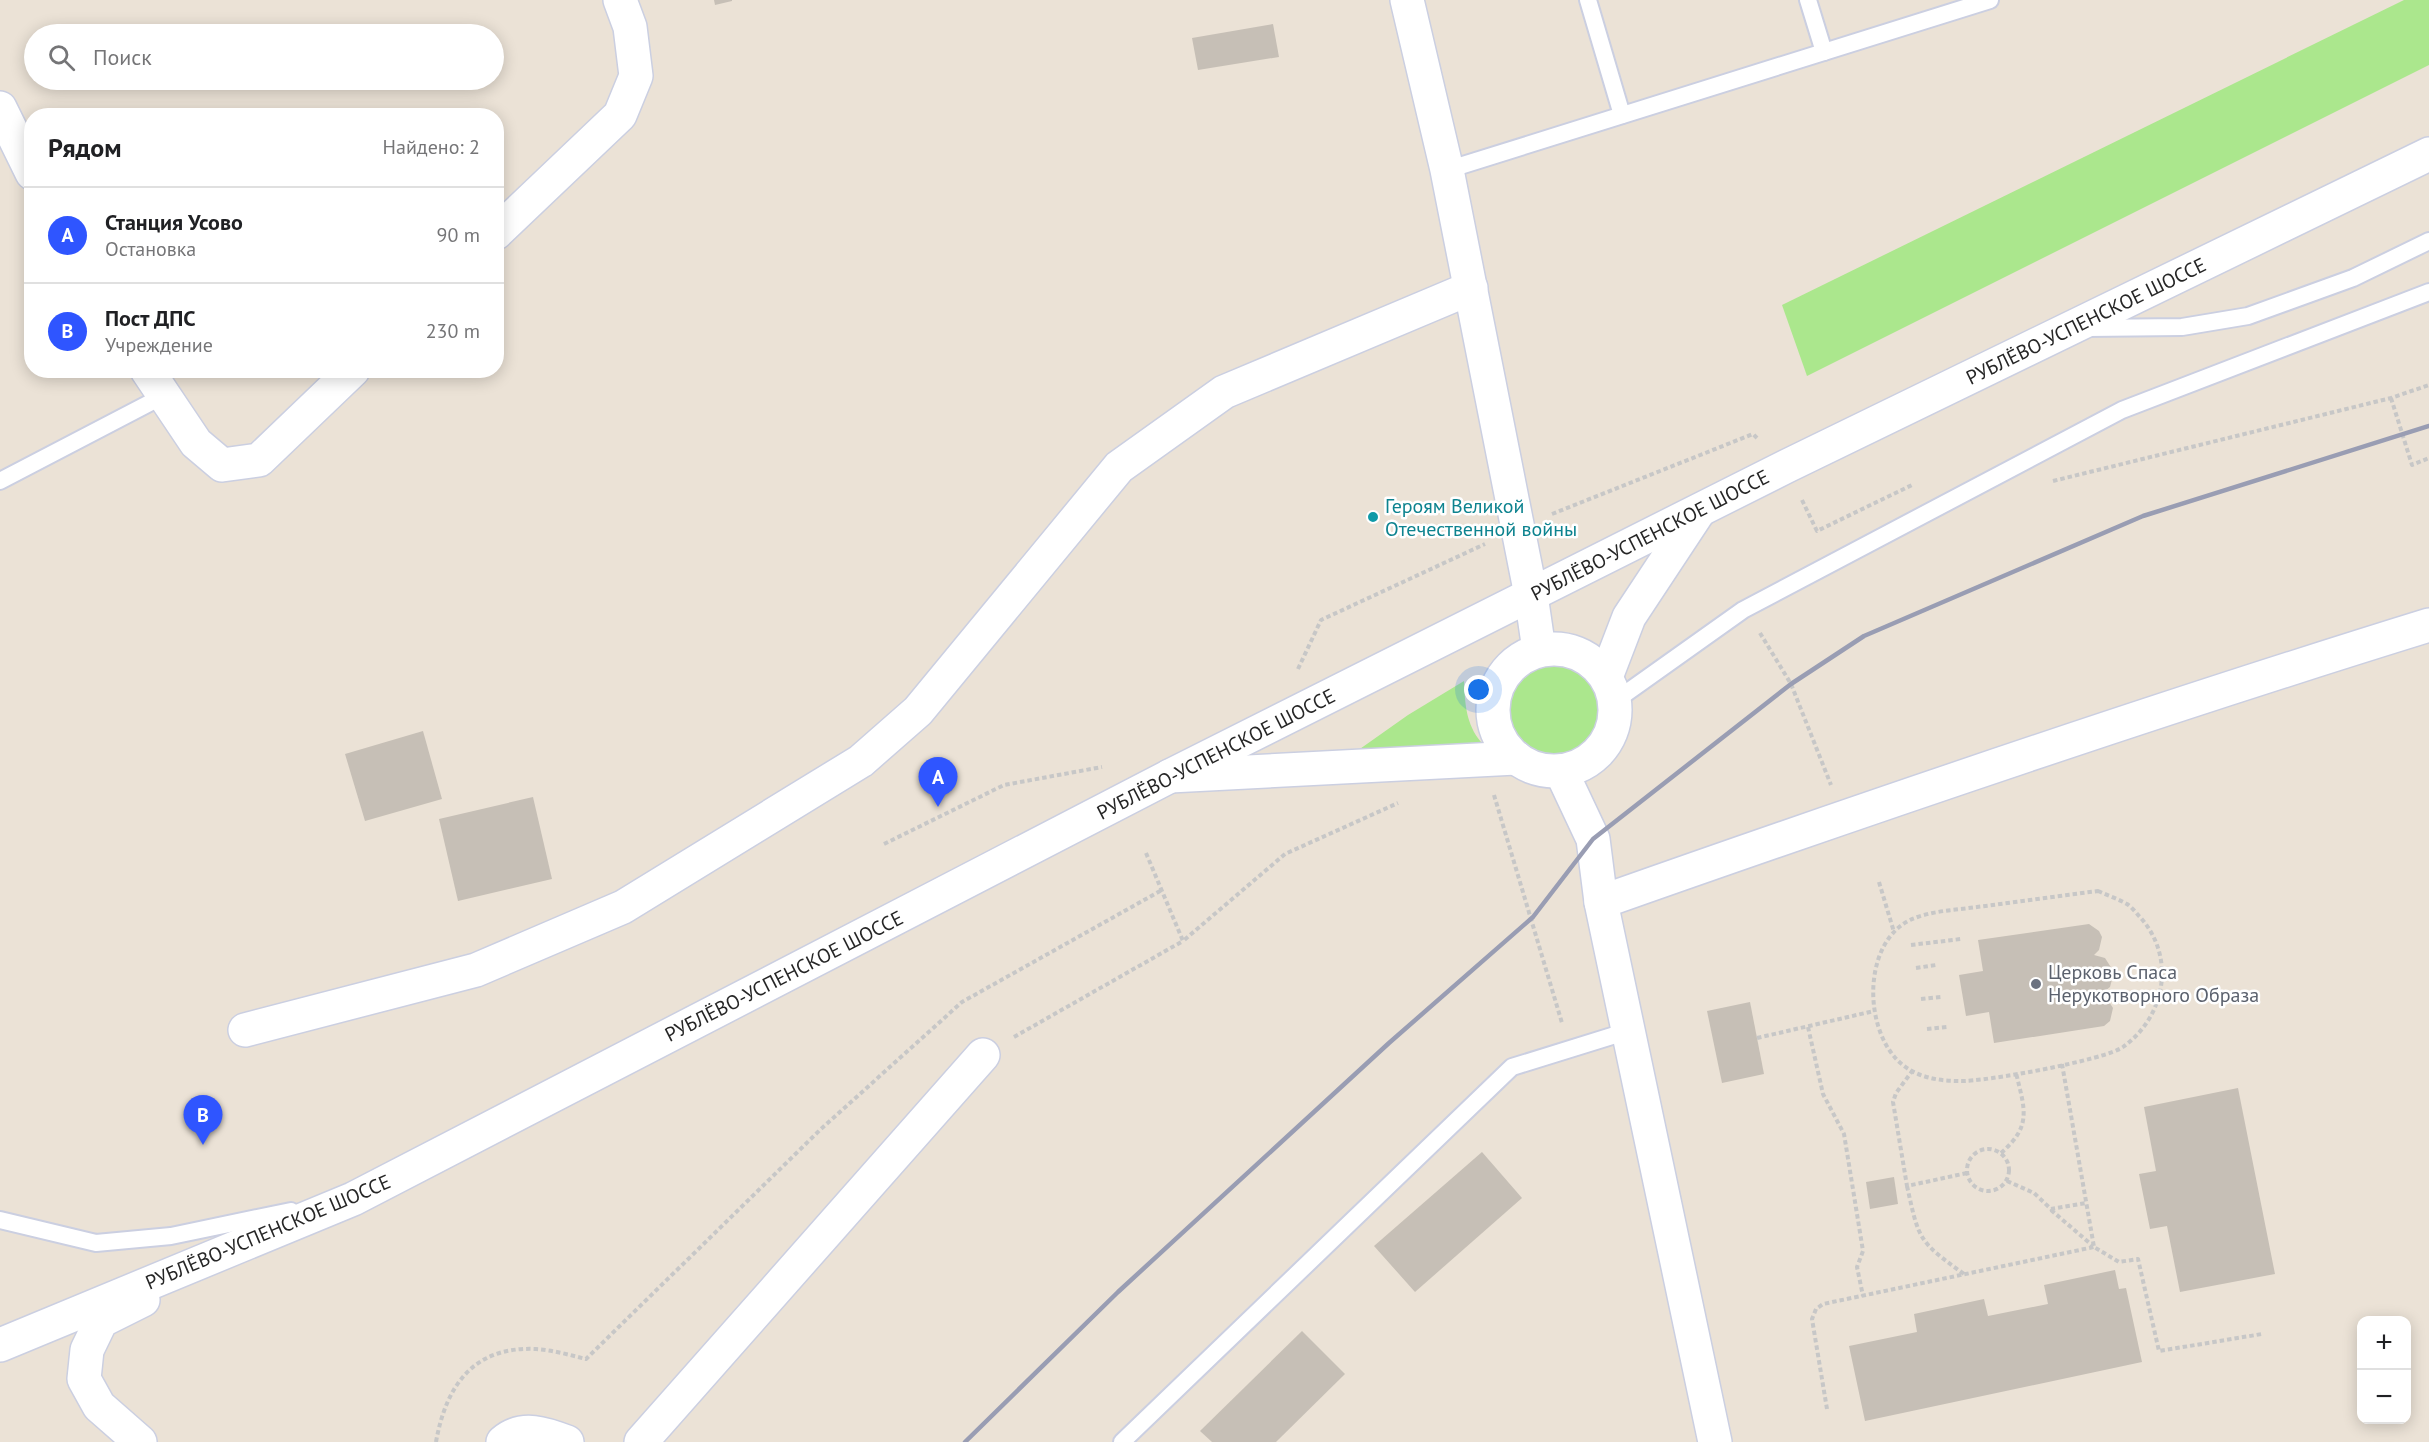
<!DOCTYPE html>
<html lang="ru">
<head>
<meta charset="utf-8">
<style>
	:root { --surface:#fff; --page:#f2f2f2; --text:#202124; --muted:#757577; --line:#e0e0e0; --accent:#2f55ff }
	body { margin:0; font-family:"PT Sans",sans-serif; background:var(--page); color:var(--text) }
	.controls { position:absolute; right:18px; bottom:18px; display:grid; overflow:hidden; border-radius:12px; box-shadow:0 3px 15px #0003 }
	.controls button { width:54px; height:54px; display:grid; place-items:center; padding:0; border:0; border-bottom:2px solid var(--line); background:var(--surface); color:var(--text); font:30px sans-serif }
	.you { position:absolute; left:1479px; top:690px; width:21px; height:21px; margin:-15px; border:4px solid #fff; border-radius:50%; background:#1a73e8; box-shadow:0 0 0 9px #1a73e833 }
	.badge { display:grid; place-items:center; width:39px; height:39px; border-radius:50%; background:var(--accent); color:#fff; font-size:20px; font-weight:700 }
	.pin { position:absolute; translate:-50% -50px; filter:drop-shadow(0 2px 3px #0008) }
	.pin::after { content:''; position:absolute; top:32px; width:21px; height:18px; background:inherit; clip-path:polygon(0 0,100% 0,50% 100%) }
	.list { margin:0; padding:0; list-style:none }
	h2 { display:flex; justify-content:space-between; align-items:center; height:78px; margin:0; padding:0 24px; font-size:26px }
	h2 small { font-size:20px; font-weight:400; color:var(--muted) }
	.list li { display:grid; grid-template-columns:39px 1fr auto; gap:18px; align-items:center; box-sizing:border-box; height:96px; padding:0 24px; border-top:2px solid var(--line) }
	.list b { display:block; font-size:22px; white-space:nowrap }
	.list p { margin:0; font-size:20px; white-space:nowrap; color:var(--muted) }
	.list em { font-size:20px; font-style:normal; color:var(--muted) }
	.icon { flex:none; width:33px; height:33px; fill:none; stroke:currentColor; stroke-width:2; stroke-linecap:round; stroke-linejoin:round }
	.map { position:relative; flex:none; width:2429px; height:1442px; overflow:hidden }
	.search { position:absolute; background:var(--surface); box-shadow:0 3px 15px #0003; left:24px; top:24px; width:480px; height:66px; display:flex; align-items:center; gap:15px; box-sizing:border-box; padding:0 21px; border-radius:33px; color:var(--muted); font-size:22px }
	.panel { position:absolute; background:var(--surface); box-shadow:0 3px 15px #0003; left:24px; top:108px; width:480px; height:270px; border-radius:24px }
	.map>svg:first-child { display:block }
	.green { fill:#abe78d }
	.building { fill:#c6bfb6 }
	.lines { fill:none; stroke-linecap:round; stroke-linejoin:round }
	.service-casing { stroke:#cbcfe1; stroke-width:20 }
	.minor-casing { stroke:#cbcfe1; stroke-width:36 }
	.tertiary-casing { stroke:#cbcfe1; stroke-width:36 }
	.secondary-casing { stroke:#cbcfe1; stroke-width:36 }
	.path { stroke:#c7c7c7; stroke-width:4; stroke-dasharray:4.5 3; stroke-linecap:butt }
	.service { stroke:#fff; stroke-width:16 }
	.minor { stroke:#fff; stroke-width:33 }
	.tertiary { stroke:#fff; stroke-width:33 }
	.secondary { stroke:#fff; stroke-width:33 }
	.rail { stroke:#999db3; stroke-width:4.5 }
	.culture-dot { fill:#0f9aa8; stroke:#fff; stroke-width:2 }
	.worship-dot { fill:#6b7280; stroke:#fff; stroke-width:2 }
	.labels { text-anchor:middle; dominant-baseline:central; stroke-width:5; stroke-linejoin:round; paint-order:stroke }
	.street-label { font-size:20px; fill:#262626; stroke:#fff }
	.culture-label { font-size:20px; fill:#0d838f; stroke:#fff; text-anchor:start }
	.worship-label { font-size:20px; fill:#5b616d; stroke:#fff; text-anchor:start }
</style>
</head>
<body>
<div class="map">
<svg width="2429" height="1442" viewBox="0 0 2429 1442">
	<rect width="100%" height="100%" fill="#ebe2d6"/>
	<g class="green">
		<path d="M2404 0H2429V65L1807 376 1782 305Z"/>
		<circle cx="1555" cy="709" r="45"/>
		<path d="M1464 681C1465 704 1466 724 1481 742L1477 746 1410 747 1357 751 1408 715Z"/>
	</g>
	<g class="building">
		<path d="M714 0H732V1L715 5Z"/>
		<path d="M1273 24 1279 57 1198 70 1192 38Z"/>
		<path d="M423 731 442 799 365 821 345 754Z"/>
		<path d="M533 797 552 879 458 901 439 819Z"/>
		<path d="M2089 924 2099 931 2102 937 2099 950 2094 955 2105 958 2114 972 2110 987 2100 995 2106 997 2113 1008 2110 1021 2104 1026 1994 1043 1989 1012 1966 1016 1959 975 1983 971 1978 940Z"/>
		<path d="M1750 1002 1764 1074 1722 1083 1707 1011Z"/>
		<path d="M2238 1088 2275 1274 2180 1292 2167 1226 2150 1229 2139 1174 2156 1171 2144 1107Z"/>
		<path d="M1482 1152 1522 1198 1415 1292 1374 1246Z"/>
		<path d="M1894 1177 1898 1204 1870 1209 1866 1182Z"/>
		<path d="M2115 1270 2119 1289 2126 1288 2142 1362 1865 1421 1849 1346 1917 1332 1914 1314 1984 1299 1988 1316 2048 1304 2044 1285Z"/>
		<path d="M1302 1331 1345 1374 1276 1442H1212L1200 1431Z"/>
	</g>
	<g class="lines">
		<g class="service-casing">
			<g id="service">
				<path d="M1588 0 1622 115"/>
				<path d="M1808 0 1824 52"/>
				<path d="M1447 170 1990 0"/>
				<path d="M2087 328 2182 327 2248 316 2353 278 2429 241"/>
				<path d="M0 481 163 396"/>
				<path d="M1615 701 1743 610 2122 410 2429 292"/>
				<path d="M0 1220 96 1243 171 1236 291 1211"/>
				<path d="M1122 1442 1512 1067 1628 1031"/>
			</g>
		</g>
		<g class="minor-casing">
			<g id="minor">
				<path d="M1407 0 1447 170 1531 595"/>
				<path d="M0 108 32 173"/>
				<path d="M496 233 620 115 636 76 630 27 620 0"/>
				<path d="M147 370 196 443 222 465 259 460 353 370"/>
				<path d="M1601 902C1876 805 2151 711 2429 625"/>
				<path d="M245 1030 476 970 623 907 861 761 918 711 1119 467 1224 392 1471 288"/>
				<path d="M140 1442 99 1406 84 1379 87 1350 101 1321 143 1300"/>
				<path d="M503 1442C522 1425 546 1434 567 1442"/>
				<path d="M641 1442 983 1055"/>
			</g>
		</g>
		<g class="tertiary-casing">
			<g id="tertiary">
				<path d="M1531 595 1539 650"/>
				<circle cx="1554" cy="710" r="61"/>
				<path d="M1606 677 1629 617 1699 511"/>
				<path d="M1561 771 1593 839 1601 902 1715 1442"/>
				<path d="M1170 776 1516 758"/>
			</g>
		</g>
		<g class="secondary-casing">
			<path id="secondary" d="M0 1345 353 1199 1170 776 1787 466 2429 154"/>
		</g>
		<g class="path">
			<path d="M2391 398 2412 465 2429 458"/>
			<path d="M2053 481 2391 398 2429 385"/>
			<path d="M1802 500 1817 531 1912 485"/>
			<path d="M1552 514 1753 434 1758 439"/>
			<path d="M1760 633 1791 684 1831 785"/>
			<path d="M1298 669 1321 620 1485 544"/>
			<path d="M1494 795 1562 1023"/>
			<path d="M884 844 1004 785 1102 767"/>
			<path d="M1146 853 1183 941 1285 854 1398 803"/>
			<path d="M1879 882 1894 932"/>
			<path d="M2098 891C2107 895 2118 899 2127 904 2132 907 2136 913 2140 917 2176 957 2166 1016 2123 1047 2105 1060 1984 1082 1960 1081 1940 1081 1920 1078 1904 1066 1863 1035 1861 944 1910 920 1929 911 1955 910 1977 907 2017 902 2058 896 2098 891Z"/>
			<path d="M1911 945 1961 939"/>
			<path d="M1916 968 1936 965"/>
			<path d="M1921 999 1941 997"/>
			<path d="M1808 1027 1823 1094 1844 1134 1863 1251 1857 1267 1863 1296"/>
			<path d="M1927 1029 1947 1027"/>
			<path d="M1014 1037 1183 941"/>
			<path d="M1757 1038 1874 1011"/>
			<path d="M2062 1064 2094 1247 2119 1262 2138 1259 2159 1351 2262 1334"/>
			<path d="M1913 1070 1896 1093 1893 1102 1907 1186 1967 1173"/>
			<circle cx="1988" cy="1170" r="21"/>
			<path d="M2001 1153C2032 1126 2025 1110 2016 1073"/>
			<path d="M2007 1181 2034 1193 2051 1209 2086 1203"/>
			<path d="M1907 1186C1919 1240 1918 1241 1964 1274"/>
			<path d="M2051 1210 2093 1246"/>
			<path d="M1827 1409 1812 1319 1816 1309 1823 1304 2094 1247"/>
			<path d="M436 1442C446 1386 473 1346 536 1349 552 1350 570 1355 586 1359L821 1129 962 1002 1162 890"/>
		</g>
		<use href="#service" class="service"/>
		<use href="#minor" class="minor"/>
		<use href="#tertiary" class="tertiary"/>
		<use href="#secondary" class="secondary"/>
		<path class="rail" d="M965 1442 1118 1292 1389 1043 1533 917 1593 839 1791 684 1864 636 2143 516 2429 426"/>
	</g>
	<circle class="culture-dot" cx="1373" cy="517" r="6"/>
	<circle class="worship-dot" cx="2036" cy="984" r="6"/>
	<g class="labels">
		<g class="street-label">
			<text transform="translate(2086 321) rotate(-26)">РУБЛЁВО-УСПЕНСКОЕ ШОССЕ</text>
			<text transform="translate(1650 535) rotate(-27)">РУБЛЁВО-УСПЕНСКОЕ ШОССЕ</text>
			<text transform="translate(1216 754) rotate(-27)">РУБЛЁВО-УСПЕНСКОЕ ШОССЕ</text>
			<text transform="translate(784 976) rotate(-27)">РУБЛЁВО-УСПЕНСКОЕ ШОССЕ</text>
			<text transform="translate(268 1232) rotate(-23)">РУБЛЁВО-УСПЕНСКОЕ ШОССЕ</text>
		</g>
		<g class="culture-label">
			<text x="1385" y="506">Героям Великой<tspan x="1385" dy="23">Отечественной войны</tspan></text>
		</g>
		<g class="worship-label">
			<text x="2048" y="972">Церковь Спаса<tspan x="2048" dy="23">Нерукотворного Образа</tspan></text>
		</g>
	</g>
</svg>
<div class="controls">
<button>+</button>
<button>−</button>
</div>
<div class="you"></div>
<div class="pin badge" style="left:938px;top:807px">A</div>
<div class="pin badge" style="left:203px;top:1145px">B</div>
<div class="search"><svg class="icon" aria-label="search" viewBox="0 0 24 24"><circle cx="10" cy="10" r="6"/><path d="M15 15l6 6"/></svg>Поиск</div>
<section class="panel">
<h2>Рядом<small>Найдено: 2</small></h2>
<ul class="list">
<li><span class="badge">A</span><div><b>Станция Усово</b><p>Остановка</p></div><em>90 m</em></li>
<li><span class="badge">B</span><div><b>Пост ДПС</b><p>Учреждение</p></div><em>230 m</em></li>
</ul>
</section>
</div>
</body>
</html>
